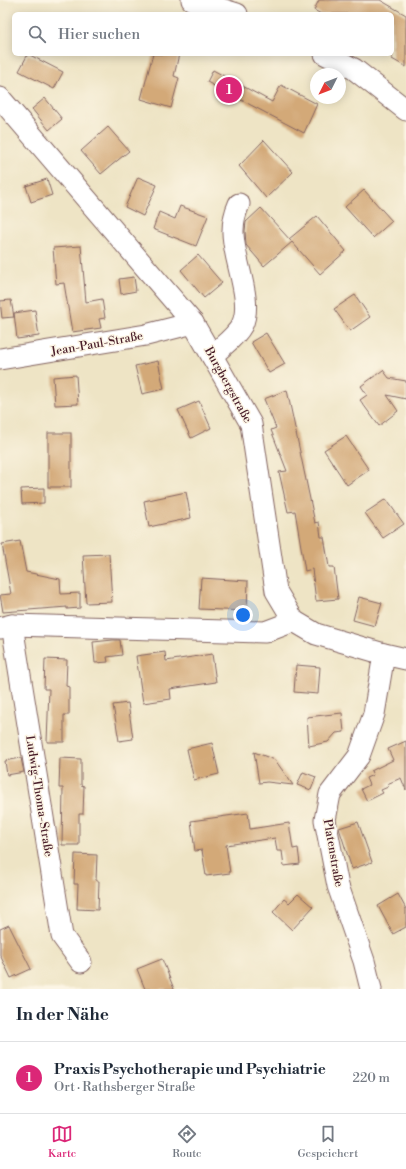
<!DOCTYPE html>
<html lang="de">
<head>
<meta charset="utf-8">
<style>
	:root { --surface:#fff; --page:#f6f6f7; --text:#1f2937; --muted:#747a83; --line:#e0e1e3; --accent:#db2777 }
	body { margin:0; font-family:"Libre Bodoni",serif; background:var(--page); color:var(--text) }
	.compass { position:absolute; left:310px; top:68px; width:36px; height:36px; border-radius:50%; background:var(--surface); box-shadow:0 2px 10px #0003; rotate:228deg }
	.you { position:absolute; left:243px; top:615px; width:14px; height:14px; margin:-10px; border:3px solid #fff; border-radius:50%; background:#1a73e8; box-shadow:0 0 0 6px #1a73e833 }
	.badge { display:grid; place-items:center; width:26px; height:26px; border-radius:50%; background:var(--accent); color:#fff; font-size:13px; font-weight:700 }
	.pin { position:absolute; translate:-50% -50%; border:2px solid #fff; box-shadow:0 1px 4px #0006 }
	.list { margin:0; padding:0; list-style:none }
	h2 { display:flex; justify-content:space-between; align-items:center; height:52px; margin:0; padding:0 16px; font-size:17px }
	h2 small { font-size:13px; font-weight:400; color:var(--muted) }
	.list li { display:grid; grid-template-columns:26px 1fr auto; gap:12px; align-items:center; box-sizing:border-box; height:72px; padding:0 16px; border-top:1px solid var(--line) }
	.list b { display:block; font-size:15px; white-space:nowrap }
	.list p { margin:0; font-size:13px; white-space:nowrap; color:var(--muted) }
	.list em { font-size:13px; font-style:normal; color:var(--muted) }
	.icon { flex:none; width:22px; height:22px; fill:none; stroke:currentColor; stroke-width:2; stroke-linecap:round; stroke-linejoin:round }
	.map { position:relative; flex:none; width:406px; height:989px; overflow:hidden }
	.search { position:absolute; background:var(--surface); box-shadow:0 2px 10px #0003; left:12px; right:12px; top:12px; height:44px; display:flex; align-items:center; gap:10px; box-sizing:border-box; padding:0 14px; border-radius:6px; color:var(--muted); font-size:15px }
	.sheet { height:124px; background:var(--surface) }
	nav { display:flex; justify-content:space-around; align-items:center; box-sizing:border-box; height:56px; border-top:1px solid var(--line); background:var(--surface); font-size:11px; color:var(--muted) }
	nav a { display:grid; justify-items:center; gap:2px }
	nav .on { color:var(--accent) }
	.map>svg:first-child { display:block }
	.building { fill:#d3a978 }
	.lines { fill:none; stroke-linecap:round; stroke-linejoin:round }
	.minor-casing { stroke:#836461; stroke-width:23 }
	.minor { stroke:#fff; stroke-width:21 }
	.labels { text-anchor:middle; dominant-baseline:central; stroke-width:3; stroke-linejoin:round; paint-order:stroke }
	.street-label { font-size:12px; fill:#4a1f2b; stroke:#fcf5e5 }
</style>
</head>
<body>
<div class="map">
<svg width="406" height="989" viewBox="0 0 406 989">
	<rect width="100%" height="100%" fill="#fcf5e5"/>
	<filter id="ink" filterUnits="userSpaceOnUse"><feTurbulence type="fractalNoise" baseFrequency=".025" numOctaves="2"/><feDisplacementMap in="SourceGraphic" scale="8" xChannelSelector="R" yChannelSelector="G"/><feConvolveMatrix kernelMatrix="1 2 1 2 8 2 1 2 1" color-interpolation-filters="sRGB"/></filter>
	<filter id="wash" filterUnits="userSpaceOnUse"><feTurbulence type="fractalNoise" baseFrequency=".012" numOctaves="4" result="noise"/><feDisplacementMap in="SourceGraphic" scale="16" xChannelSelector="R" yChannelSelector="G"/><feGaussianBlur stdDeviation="0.9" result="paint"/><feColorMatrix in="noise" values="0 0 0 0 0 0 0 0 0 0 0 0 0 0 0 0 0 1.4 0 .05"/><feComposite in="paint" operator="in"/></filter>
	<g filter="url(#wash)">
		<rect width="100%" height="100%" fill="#eee4c5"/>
		<g id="blocks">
			<g class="building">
				<path d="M319 0H380L406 15V67L392 59V14H321L314 10Z"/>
				<path d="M28 54 63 72 54 89 19 71Z"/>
				<path d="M153 54H179L174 76 179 78 171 108 141 99Z"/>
				<path d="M213 70 272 102 281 85 317 104 304 133 207 82Z"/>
				<path d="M45 98 62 119 49 130 32 109Z"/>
				<path d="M108 127 129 151 101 174 81 151Z"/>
				<path d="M264 140 293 172 266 198 239 166Z"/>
				<path d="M138 177 157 185 143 216 125 207Z"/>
				<path d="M47 179 52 195 31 202 26 186Z"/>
				<path d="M364 190 392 221 373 238 345 207Z"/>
				<path d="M180 206 208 216 196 246 153 229 159 212 175 219Z"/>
				<path d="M261 208 291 241 289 239 317 216 346 251 320 274 292 242 264 266 246 245 245 231 246 222Z"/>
				<path d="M81 246 86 302 102 299 105 318 99 319 101 328 72 332 64 283 56 284 53 248Z"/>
				<path d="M198 255 222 283 204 298 181 270Z"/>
				<path d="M134 277 136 291 121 294 119 279Z"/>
				<path d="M355 295 370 317 350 331 334 309Z"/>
				<path d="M11 300 14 317 2 318 0 301Z"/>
				<path d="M35 310 39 336 17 339 14 313Z"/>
				<path d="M266 333 285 364 269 373 251 342Z"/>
				<path d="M158 361 164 389 142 394 135 366Z"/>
				<path d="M383 370 389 378 406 381V399L387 395 398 411 379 426 360 400 367 395 361 386Z"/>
				<path d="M76 375 78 404 55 405 53 377Z"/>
				<path d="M287 390 315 523 319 522 321 537H324L329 567H334L338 599 316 601 312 569 305 571 295 511 288 512 279 472 287 471 271 430 276 428 264 399Z"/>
				<path d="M199 401 211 428 191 438 178 410Z"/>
				<rect x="48" y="433" width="23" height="54"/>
				<path d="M346 436 369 470 347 485 324 450Z"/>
				<path d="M44 488V503L22 504 21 489Z"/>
				<path d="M186 492 191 518 149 527 144 501Z"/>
				<path d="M386 499 404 524 383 538 365 513Z"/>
				<path d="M20 541 26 572 60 579 61 594 80 593V608L67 609V607L3 612 0 595 11 594 2 544Z"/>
				<path d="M109 554 112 602 86 603 83 555Z"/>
				<path d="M201 578 248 581 247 611 199 609Z"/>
				<path d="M359 597 382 603 375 626 353 620Z"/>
				<path d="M113 640H120L122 655 107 657 108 662 95 663 93 642Z"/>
				<path d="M165 652 166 661 212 654 216 682 170 689 171 699 143 703 136 656Z"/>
				<path d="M45 659 67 660 66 686 69 687V715H64V742H47L49 689H44Z"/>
				<path d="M296 665 320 667 318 694 294 692Z"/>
				<path d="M128 703 133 739 119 741 113 705Z"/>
				<path d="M342 713 344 732 336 733 328 742 309 746 307 717Z"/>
				<path d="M406 741V790L401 778 387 784 388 787 381 790 383 793 367 801 361 789 369 785 366 778 373 775 371 771 393 760 388 749Z"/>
				<path d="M212 743 219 774 194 780 187 749Z"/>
				<path d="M254 752 275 760 293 785 267 782 259 783Z"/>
				<path d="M21 758 24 772 7 775 5 761Z"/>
				<path d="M60 758 81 759V785L84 786 83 814H79V845H62L63 788H59Z"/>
				<path d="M303 772 316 777 311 790 297 785Z"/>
				<path d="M248 813 250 829 289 823 293 849 298 848 300 864 284 866 282 851H277L275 838 226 845 230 873 206 876 202 850 195 851 191 821Z"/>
				<path d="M358 822 372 862 352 869 339 828Z"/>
				<path d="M75 854 97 855 96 881H99L98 910 77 909 78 884H74Z"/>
				<path d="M298 894 313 907 292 930 273 912 284 899 289 903Z"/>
				<path d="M398 894 406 909V927L393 934 378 906Z"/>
				<path d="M9 925 31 969 11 978 0 955V929Z"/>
				<path d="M162 959 174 989H145L137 969Z"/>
			</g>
		</g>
	</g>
	<g filter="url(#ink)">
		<use href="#blocks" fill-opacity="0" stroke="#836461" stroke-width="1"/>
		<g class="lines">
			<g class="minor-casing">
				<g id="minor">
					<path d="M192 0 237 14"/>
					<path d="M325 54 354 69 406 110"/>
					<path d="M0 98 193 323 251 424 276 591 294 621 316 634 384 654 406 659"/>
					<path d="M212 356C222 346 235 338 242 325 254 300 232 257 233 231 233 221 235 213 239 204"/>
					<path d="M0 359 146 335 193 323"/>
					<path d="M12 625 62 936 81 962"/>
					<path d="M0 628 12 625 265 632 294 621"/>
					<path d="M371 989 364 961 338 886 325 820 330 794 359 756 374 714 384 654"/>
				</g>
			</g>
			<use href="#minor" class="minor"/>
		</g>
	</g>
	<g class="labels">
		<g class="street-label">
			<text transform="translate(97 344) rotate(-10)">Jean-Paul-Straße</text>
			<text transform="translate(228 385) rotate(61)">Burgbergstraße</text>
			<text transform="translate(39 796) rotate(81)">Ludwig-Thoma-Straße</text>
			<text transform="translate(333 853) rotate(80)">Platenstraße</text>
		</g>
	</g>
</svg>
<svg class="compass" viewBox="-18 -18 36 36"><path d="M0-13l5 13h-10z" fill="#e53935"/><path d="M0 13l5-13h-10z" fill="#747a83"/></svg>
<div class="you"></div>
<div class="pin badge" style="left:229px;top:90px">1</div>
<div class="search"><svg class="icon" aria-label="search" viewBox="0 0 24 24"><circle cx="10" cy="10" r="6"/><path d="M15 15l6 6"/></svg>Hier suchen</div>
</div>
<section class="sheet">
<h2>In der Nähe<small></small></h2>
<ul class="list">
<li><span class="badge">1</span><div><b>Praxis Psychotherapie und Psychiatrie</b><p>Ort · Rathsberger Straße</p></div><em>220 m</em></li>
</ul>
</section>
<nav>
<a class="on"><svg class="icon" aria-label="map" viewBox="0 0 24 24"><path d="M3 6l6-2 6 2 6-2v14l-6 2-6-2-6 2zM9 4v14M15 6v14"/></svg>Karte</a>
<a><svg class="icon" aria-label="directions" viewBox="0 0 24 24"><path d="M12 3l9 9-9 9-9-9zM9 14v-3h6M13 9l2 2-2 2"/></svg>Route</a>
<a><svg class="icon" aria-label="saved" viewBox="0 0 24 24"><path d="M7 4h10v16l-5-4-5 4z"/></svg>Gespeichert</a>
</nav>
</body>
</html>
